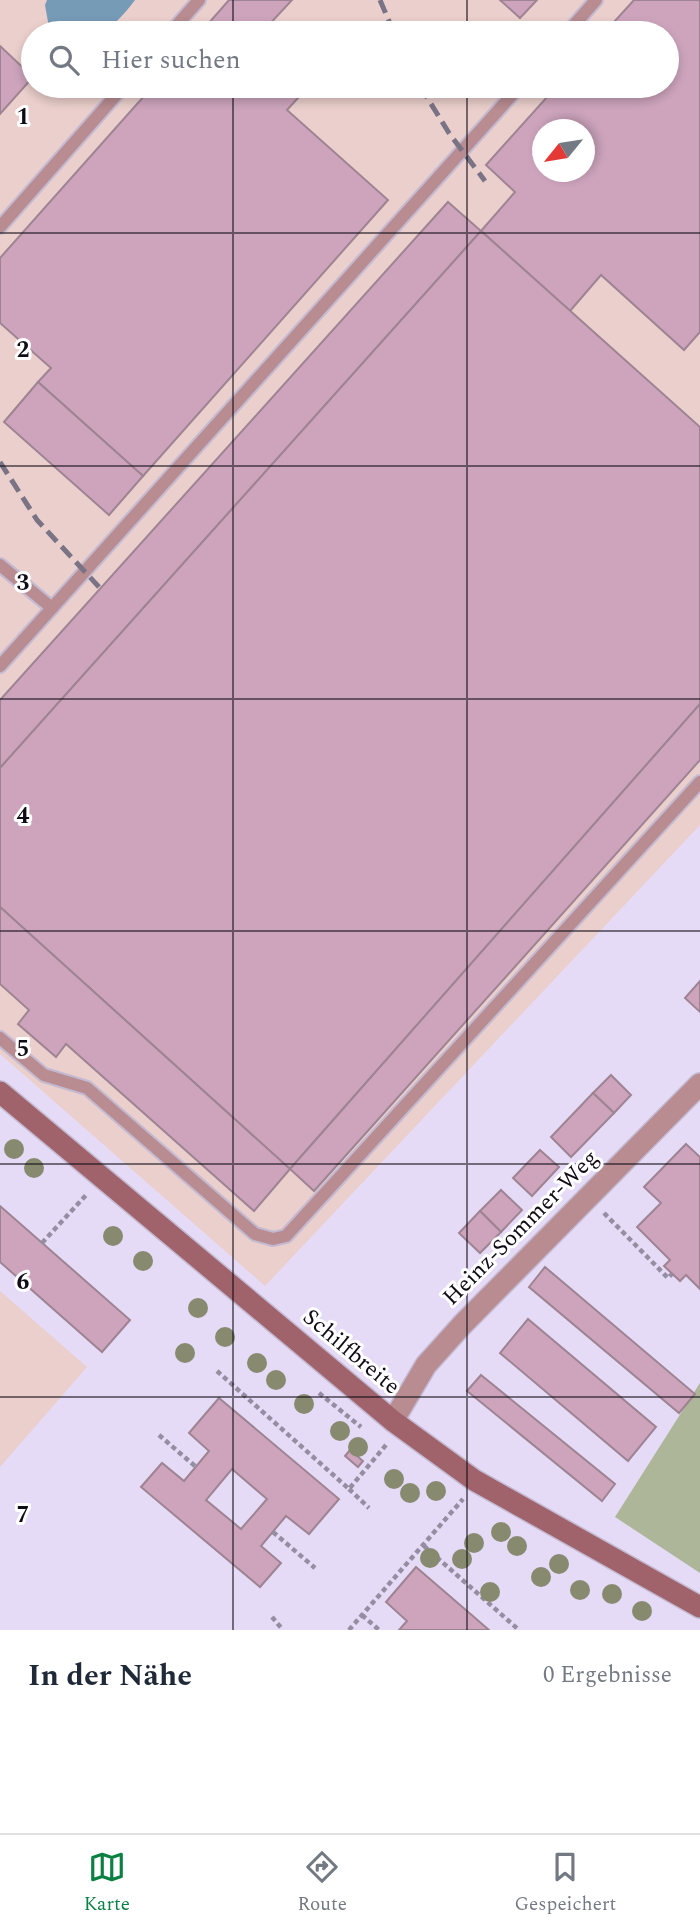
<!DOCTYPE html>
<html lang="de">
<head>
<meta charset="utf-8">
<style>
	:root { --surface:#fff; --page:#f2f2f3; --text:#1f2937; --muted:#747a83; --line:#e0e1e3; --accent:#0b8043 }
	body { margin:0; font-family:Spectral,serif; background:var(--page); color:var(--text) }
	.compass { position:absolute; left:532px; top:119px; width:63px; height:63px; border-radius:50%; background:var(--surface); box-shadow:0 4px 10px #0003; rotate:240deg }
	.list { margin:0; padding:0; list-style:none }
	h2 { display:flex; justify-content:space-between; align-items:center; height:91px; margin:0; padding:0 28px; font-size:30px }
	h2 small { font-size:23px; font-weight:400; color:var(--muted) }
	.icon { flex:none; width:38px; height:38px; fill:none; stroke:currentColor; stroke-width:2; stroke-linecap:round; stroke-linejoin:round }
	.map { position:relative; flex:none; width:700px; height:1630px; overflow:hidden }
	.search { position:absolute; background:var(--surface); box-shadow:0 4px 10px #0003; left:21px; right:21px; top:21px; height:77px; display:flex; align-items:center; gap:18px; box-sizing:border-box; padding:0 24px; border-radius:38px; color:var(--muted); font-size:26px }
	.sheet { height:203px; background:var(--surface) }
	nav { display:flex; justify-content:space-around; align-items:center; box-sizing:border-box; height:98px; border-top:2px solid var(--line); background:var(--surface); font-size:19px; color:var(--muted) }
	nav a { display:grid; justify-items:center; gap:4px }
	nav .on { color:var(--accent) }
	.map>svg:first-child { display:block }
	.industrial { fill:#eacfcc; fill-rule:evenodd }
	.green { fill:#aeb699 }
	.water { fill:#769bb7 }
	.building { fill:#cda4bc; stroke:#9e8493; stroke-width:2; fill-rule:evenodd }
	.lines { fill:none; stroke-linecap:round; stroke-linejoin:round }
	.lane-casing { stroke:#c3bad2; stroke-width:16 }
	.street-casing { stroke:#c3bad2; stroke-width:24 }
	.secondary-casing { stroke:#c3bad2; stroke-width:24 }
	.path { stroke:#958da1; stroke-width:4.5; stroke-dasharray:5 3.5; stroke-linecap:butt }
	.lane { stroke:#b88c91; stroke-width:12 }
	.street { stroke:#b88c91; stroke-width:21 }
	.secondary { stroke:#a1636b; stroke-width:21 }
	.rail { stroke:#7a7385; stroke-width:5; stroke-dasharray:14 7; stroke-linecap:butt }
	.tree { fill:#878a6f }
	.grid { fill:none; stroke:#100c15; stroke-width:2; stroke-opacity:0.55 }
	.labels { text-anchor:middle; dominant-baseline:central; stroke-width:6; stroke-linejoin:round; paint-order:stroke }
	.street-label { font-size:23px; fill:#100c15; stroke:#fff }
	.grid-label { font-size:23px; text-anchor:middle; font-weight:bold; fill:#100c15; stroke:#fff; stroke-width:6; stroke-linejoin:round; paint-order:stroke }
</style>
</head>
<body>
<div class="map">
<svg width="700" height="1630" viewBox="0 0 700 1630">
	<rect width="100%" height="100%" fill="#e5dbf6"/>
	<g class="industrial">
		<path d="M0 0H700V825L265 1286 0 1054ZM33 33H667V86H33ZM542 130H584V172H542Z"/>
		<path d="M0 1291 87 1367 0 1467Z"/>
	</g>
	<path class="green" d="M700 1383V1573L615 1517Z"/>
	<path class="water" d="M47 0H135C105 40 96 33 50 33L45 5Z"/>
	<g class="building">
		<path d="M229 0H292L265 29 269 33H200Z"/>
		<path d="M500 0H537L520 18Z"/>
		<path d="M634 0H700V332L684 350 601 275 570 311 481 231 515 192 486 165 557 86H667V33H604ZM542 130H584V172H542Z"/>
		<path d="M0 46 33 77 0 114Z"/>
		<path d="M153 86H309L287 110 388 200 143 476 38 382 51 368 0 323V258Z"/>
		<path d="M448 202 481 231 0 768V700Z"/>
		<path d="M481 231 700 427V704L290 1169 0 907V768Z"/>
		<path d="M38 382 143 476 109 515 4 422Z"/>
		<path d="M700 704V760L314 1191 290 1169Z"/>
		<path d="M0 907 290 1169 254 1211 66 1044 56 1057 18 1024 29 1010 0 984Z"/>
		<path d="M700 981V1012L685 998Z"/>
		<path d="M611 1075 631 1095 614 1113 593 1093Z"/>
		<path d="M593 1093 614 1113 571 1157 551 1137Z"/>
		<path d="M686 1144 700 1157V1289L686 1275 680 1281 664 1266 670 1260 637 1227 661 1203 644 1187Z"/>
		<path d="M540 1150 559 1167 532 1196 513 1178Z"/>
		<path d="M501 1190 522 1210 501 1232 480 1211Z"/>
		<path d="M0 1206 130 1320 102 1352 0 1262Z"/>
		<path d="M480 1211 501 1232 480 1253 459 1233Z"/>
		<path d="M545 1267 695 1394 679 1413 529 1287Z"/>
		<path d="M528 1319 656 1427 628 1461 500 1353Z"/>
		<path d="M481 1375 615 1484 602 1501 467 1391Z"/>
		<path d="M219 1398 339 1499 309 1534 286 1516 261 1546 281 1563 260 1587 141 1487 162 1463 184 1481 209 1451 189 1433ZM232 1469 267 1499 241 1529 206 1500Z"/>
		<path d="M350 1450 363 1461 358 1467 345 1456Z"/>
		<path d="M416 1567 474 1617 489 1630H399L407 1621 386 1602Z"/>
	</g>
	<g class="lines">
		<g class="lane-casing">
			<g id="lane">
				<path d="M170 33 199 0"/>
				<path d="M567 33 596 0"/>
				<path d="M0 227 124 86"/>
				<path d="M0 565 52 608 0 666"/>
				<path d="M52 608 520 86"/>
				<path d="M0 1038 44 1075 87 1088 255 1234 273 1239 286 1236 700 782"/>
			</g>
		</g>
		<g class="street-casing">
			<path id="street" d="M393 1421 426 1365 462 1325 700 1084"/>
		</g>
		<g class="secondary-casing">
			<path id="secondary" d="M0 1092 393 1421 474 1480 700 1607"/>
		</g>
		<g class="path">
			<path d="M604 1213 668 1278 672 1274"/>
			<path d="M42 1243 87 1194"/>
			<path d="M217 1371 349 1489 386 1445"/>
			<path d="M319 1393 361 1427"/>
			<path d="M159 1435 196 1467"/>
			<path d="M349 1489 369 1508"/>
			<path d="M273 1532 315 1568"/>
			<path d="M424 1546 519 1630"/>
			<path d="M362 1615 379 1630"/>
			<path d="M272 1617 283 1630"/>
			<path d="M349 1630 463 1499"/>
		</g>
		<use href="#lane" class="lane"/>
		<use href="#street" class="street"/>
		<use href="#secondary" class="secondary"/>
		<g class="rail">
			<path d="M380 0 394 33"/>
			<path d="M420 86 449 133 485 181"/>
			<path d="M0 462 37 520 99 587"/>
		</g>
	</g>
	<g class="tree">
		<circle cx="14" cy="1149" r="10"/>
		<circle cx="34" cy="1168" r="10"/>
		<circle cx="113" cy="1236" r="10"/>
		<circle cx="143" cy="1261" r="10"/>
		<circle cx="198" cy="1308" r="10"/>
		<circle cx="225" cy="1337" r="10"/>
		<circle cx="185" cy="1353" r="10"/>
		<circle cx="257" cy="1363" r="10"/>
		<circle cx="276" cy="1380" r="10"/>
		<circle cx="304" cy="1404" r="10"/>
		<circle cx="340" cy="1431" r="10"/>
		<circle cx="358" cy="1447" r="10"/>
		<circle cx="394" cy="1479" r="10"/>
		<circle cx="436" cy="1491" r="10"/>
		<circle cx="410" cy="1493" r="10"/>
		<circle cx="501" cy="1532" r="10"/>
		<circle cx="474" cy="1543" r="10"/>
		<circle cx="517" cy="1546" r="10"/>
		<circle cx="430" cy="1558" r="10"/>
		<circle cx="462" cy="1559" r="10"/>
		<circle cx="559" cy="1564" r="10"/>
		<circle cx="541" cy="1577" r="10"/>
		<circle cx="580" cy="1590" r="10"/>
		<circle cx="490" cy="1592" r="10"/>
		<circle cx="612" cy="1594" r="10"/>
		<circle cx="642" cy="1611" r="10"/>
	</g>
	<path class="grid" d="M233 0V33M467 0V33M233 86V1630M467 86V1630M0 233H700M0 466H700M0 699H700M0 931H700M0 1164H700M0 1397H700"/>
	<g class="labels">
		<g class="street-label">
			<text transform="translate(521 1228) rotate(-45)">Heinz-Sommer-Weg</text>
			<text transform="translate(351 1352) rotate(40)">Schilfbreite</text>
		</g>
	</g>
	<g class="grid-label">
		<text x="23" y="124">1</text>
		<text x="23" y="357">2</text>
		<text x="23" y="590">3</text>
		<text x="23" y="823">4</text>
		<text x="23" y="1056">5</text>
		<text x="23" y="1289">6</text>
		<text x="23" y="1522">7</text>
	</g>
</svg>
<svg class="compass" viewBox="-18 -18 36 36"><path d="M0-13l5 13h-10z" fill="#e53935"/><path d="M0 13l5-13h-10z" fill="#747a83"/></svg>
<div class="search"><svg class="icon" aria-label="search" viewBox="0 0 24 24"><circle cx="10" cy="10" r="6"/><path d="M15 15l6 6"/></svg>Hier suchen</div>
</div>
<section class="sheet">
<h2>In der Nähe<small>0 Ergebnisse</small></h2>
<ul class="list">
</ul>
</section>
<nav>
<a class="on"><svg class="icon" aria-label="map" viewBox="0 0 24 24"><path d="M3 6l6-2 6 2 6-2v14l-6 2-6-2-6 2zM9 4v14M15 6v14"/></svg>Karte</a>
<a><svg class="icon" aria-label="directions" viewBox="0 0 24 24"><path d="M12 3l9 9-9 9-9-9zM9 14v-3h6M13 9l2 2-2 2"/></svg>Route</a>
<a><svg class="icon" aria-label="saved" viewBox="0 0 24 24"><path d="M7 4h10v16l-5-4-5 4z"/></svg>Gespeichert</a>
</nav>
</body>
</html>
